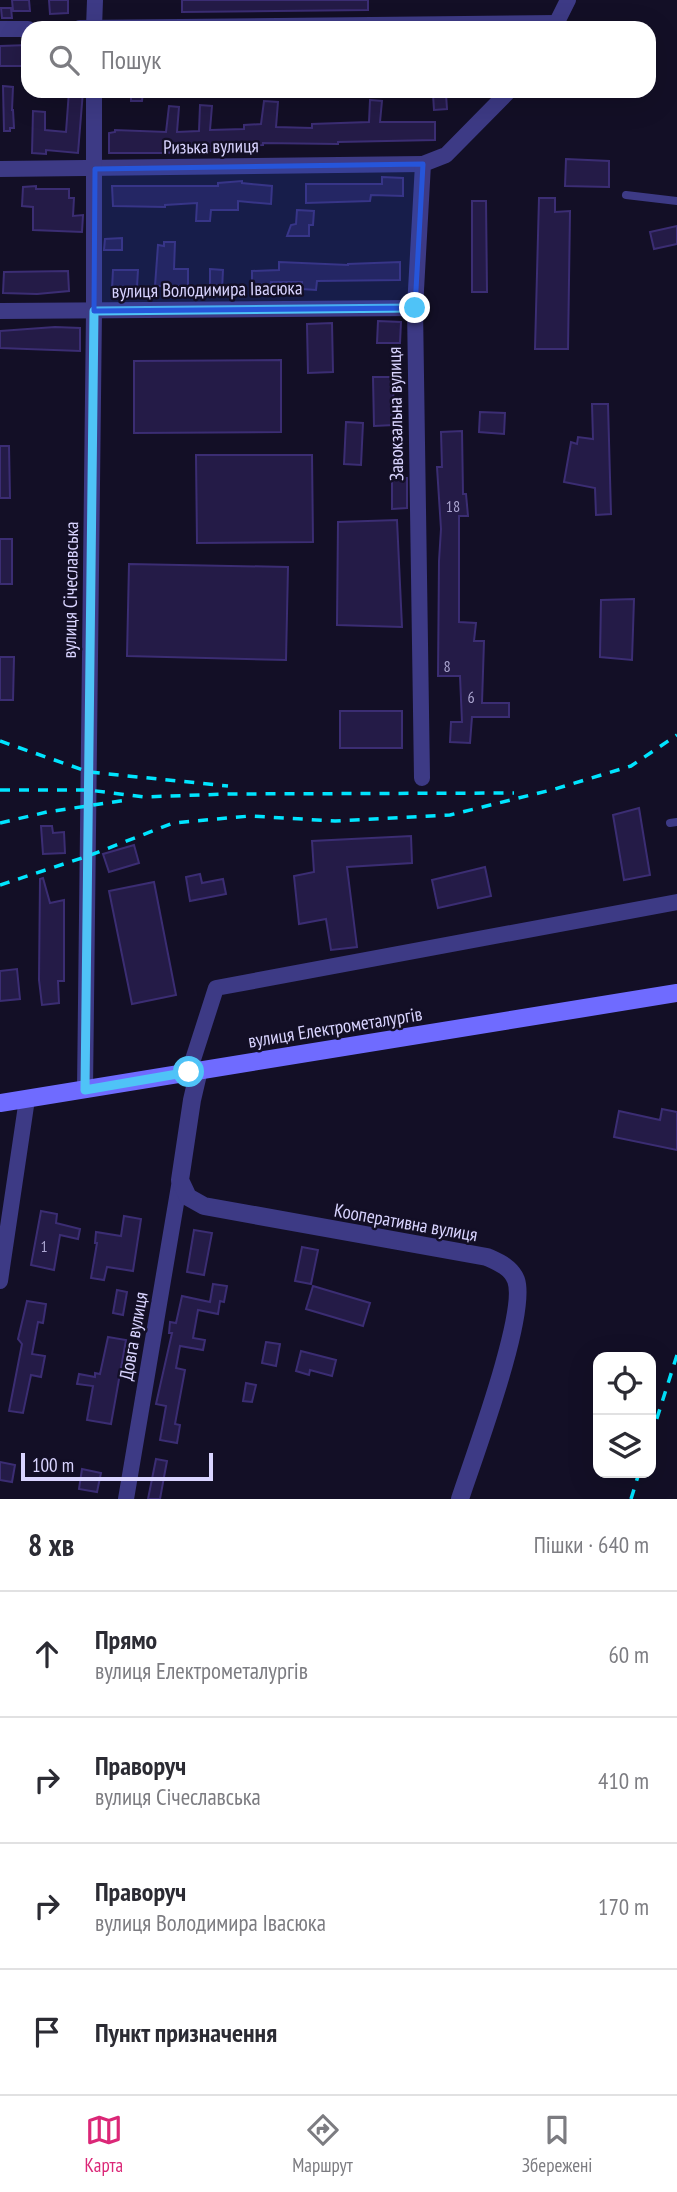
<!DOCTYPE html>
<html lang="uk">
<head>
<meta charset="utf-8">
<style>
	:root { --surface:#fff; --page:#f2f2f3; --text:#2b2b33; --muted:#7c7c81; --line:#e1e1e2; --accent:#db2777 }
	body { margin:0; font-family:"PT Sans Narrow",sans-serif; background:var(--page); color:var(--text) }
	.controls { position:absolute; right:21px; bottom:21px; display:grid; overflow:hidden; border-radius:14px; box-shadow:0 7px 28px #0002 }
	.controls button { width:63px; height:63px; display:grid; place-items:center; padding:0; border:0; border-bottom:2px solid var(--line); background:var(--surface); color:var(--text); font:35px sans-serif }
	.scale { position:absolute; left:21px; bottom:18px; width:192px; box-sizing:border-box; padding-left:7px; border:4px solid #d9d4ff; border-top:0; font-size:19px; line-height:24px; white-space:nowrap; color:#d9d4ff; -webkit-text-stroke:5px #130f26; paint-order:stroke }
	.stop { position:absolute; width:21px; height:21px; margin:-16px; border:5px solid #4fc3f7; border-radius:50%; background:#fff }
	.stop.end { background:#4fc3f7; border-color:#fff; box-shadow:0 2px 7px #0008 }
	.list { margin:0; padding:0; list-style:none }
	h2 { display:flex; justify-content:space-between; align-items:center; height:91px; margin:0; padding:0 28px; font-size:30px }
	h2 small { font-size:23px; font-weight:400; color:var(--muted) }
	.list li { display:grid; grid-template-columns:46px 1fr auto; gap:21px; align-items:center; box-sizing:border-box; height:126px; padding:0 28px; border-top:2px solid var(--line) }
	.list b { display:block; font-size:26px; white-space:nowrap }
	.list p { margin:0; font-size:23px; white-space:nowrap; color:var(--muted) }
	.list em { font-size:23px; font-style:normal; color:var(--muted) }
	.icon { flex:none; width:38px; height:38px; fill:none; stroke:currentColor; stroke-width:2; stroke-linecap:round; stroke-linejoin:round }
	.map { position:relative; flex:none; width:677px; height:1499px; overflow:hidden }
	.search { position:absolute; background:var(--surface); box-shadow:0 7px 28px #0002; left:21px; right:21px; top:21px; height:77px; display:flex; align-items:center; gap:18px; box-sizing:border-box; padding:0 24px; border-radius:21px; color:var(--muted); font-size:26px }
	.sheet { height:595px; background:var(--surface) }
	nav { display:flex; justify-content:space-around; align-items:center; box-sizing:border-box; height:98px; border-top:2px solid var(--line); background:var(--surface); font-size:19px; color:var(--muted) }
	nav a { display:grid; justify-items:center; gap:4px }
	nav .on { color:var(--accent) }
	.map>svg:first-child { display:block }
	.building { fill:#241b47; stroke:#3b2d73; stroke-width:2 }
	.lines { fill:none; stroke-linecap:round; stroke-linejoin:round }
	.service { stroke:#3d3a85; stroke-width:8 }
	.minor { stroke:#3d3a85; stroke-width:16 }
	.tertiary { stroke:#3d3a85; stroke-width:18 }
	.secondary { stroke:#6f6bff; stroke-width:18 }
	.rail { stroke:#00e5ff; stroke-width:3.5; stroke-dasharray:10 9; stroke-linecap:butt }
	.route { stroke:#4fc3f7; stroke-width:9 }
	.marked { fill:#2655da; fill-opacity:0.2; stroke:#2655da; stroke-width:5; stroke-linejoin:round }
	.labels { text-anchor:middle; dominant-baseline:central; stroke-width:5; stroke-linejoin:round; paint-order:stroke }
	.number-label { font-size:16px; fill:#aca6d1 }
	.street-label { font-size:19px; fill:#d9d4ff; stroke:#130f26 }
</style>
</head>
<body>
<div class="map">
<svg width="677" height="1499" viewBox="0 0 677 1499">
	<rect width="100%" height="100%" fill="#130f26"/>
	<g class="building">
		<path d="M12 0H29L30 11H13Z"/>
		<path d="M49 0H68V13L50 14Z"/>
		<path d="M182 0H368V10L182 12Z"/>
		<path d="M1 8H11L12 18H2Z"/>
		<path d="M28 45V66H0V46Z"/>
		<path d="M3 86 13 87 12 110H13L14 128H10V131H4Z"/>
		<path d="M69 91H83L78 153 46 150V154L32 153 33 111 45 112V130L66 132Z"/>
		<path d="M131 91H143L142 101H131Z"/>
		<path d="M433 94H446L447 109 434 110Z"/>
		<path d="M370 100 382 101 380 122H435V140L338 142V144L263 143V145L232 146V150L165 153H109V133L115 132V130L166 132 169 106 179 107 177 132 199 131 200 105 212 106 210 130 244 129V125L261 124 264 101 278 102 276 127 312 128V124L369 122Z"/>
		<path d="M566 159 609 161V187L565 186Z"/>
		<path d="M382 177 403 178V196L371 195 370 201 306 203V184H382Z"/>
		<path d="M242 181V183L272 186 271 204 238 201V210H211L210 221H196L197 203 165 205V207L113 206 112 186H218V183Z"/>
		<path d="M36 186V189H69V198H74L73 216 83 215 82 232 33 230V207L22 206 23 187Z"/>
		<path d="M539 198H555V212L570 211 568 349H535Z"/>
		<path d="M472 201H486L487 292H472Z"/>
		<path d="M297 210 314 211 313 225H309V236H287L291 225 296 224Z"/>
		<path d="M677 226V244L654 249 650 232Z"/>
		<path d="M122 238V250H104L105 239Z"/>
		<path d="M164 242H175L174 269H188V286H155L158 245 164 246Z"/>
		<path d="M279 262 348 265V264L400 262V280L317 281 316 290 302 289V282H271L272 288H252V271L279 270Z"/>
		<path d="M210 269 223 270 222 291 210 290Z"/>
		<path d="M113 270H138L137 287 112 289Z"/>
		<path d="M68 271 69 291 37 294 3 293 4 272Z"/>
		<path d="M378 321 401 322 400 343H377Z"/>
		<path d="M332 323 333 372 308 373 307 324Z"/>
		<path d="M55 327 80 328V351L0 348V331Z"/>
		<path d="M281 360V432L134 433V361Z"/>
		<path d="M373 377H393L394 425 374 426Z"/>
		<path d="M592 404H608L611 514 596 515 595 488 564 482 571 442 577 444 578 437 593 439Z"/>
		<path d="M480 412 505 413 504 434 479 432Z"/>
		<path d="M346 422 363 423 361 465 344 464Z"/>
		<path d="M462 431 463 494H466L468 516H459V622L476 623 474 641H484L482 703H509V717H472L470 743 450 742 451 722H462L460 676H438L439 561 441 529 437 467H442L441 432Z"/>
		<path d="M0 446H9L10 498H0Z"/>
		<path d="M196 455H312L313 542 197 543Z"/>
		<path d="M392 478H407V508L392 509Z"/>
		<path d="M397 520 402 627 337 625 338 522Z"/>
		<rect x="0" y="539" width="12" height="45"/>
		<path d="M129 564 288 567 286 660 127 656Z"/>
		<path d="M634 599 632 660 600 657 601 600Z"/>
		<path d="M0 657H14L13 700H0Z"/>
		<rect x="340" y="711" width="62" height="37"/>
		<path d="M639 808 650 875 624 880 613 815Z"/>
		<path d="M41 826H52L53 833 64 832 65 853 43 854Z"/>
		<path d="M411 836 412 863 347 867 357 947 331 950 326 919 299 924 294 876 314 872 312 841Z"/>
		<path d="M134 845 139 863 109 872 103 854Z"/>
		<path d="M485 867 491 896 438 908 432 880Z"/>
		<path d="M200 874 202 883 223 879 226 894 190 901 186 877Z"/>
		<path d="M43 878 50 903 64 900V981H58L59 1003 42 1005 39 980 40 879Z"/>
		<path d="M154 882 176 995 132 1004 109 891Z"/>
		<path d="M17 969 20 999 0 1001V971Z"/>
		<path d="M662 1109 677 1112V1150L614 1137 619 1111 660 1120Z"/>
		<path d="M41 1211 57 1214 56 1223 80 1229 78 1239 60 1235 54 1270 31 1265Z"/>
		<path d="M124 1216 141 1219 133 1271 107 1267 104 1280 91 1278 97 1243H95L96 1232 121 1236Z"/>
		<path d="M194 1230 212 1233 204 1275 187 1272Z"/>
		<path d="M302 1247 318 1250 311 1284 295 1281Z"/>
		<path d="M213 1284 227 1286 224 1302 220 1301 218 1314 198 1310 193 1338 205 1340 203 1350 180 1346 176 1368 185 1370 175 1424 180 1425 177 1443 160 1440 166 1406 156 1404 172 1333H169L170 1322 176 1323 182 1296 210 1302Z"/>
		<path d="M313 1286 370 1303 363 1326 306 1309Z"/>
		<path d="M117 1290 127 1292 123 1315 113 1313Z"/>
		<path d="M27 1301 46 1304 43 1323 38 1322 32 1354 45 1356 41 1377 31 1375 23 1413 9 1411 22 1344 18 1339Z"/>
		<path d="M108 1337 126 1340 111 1424 87 1420 93 1386 77 1384 79 1374 95 1377V1373L100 1374Z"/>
		<path d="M266 1342 280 1344 276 1366 262 1363Z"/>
		<path d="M301 1351 336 1360 332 1376 310 1370 309 1375 296 1371Z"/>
		<path d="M246 1383 256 1385 252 1402 243 1401Z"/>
		<path d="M156 1459 167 1461 164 1477 160 1499H148Z"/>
		<path d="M0 1462 15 1465 12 1482 0 1480Z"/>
		<path d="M82 1469 101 1473 97 1492 79 1489Z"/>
	</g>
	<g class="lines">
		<g class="service">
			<path d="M626 195 677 201"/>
			<path d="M670 823 677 822"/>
		</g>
		<g class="minor">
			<path d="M80 28 557 23"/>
			<path d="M94 28 95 0"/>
			<path d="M554 28 568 0"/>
			<path d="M0 29H28"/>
			<path d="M0 169 423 164"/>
			<path d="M0 311 415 308"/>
			<path d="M422 778 415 308 423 164 446 155 509 91"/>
			<path d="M189 1072 216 988 677 902"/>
			<path d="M85 1090 94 311V91"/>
			<path d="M0 1281 27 1099"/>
			<path d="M126 1499 180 1180"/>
		</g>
		<path class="tertiary" d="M199 1070 192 1100 180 1180 188 1197 204 1206 487 1257C498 1262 511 1267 516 1280 528 1313 473 1459 460 1499"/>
		<path class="secondary" d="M0 1103 677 993"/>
		<g class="rail">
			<path d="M0 741 89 772 228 786"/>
			<path d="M0 790H88L144 797 227 794 514 793"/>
			<path d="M0 823 47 812 127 800"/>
			<path d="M0 885 88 856 173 823 250 816 335 821 450 815 555 789 631 766 677 735"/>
			<path d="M651 1437 677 1355"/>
			<path d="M631 1499 639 1473"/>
		</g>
	</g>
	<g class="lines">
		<path class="route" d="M189 1072 85 1090 94 311 415 308"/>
	</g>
	<path class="marked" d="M423 164 415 308 94 311 95 169Z"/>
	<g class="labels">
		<g class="number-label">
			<text x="453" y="506">18</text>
			<text x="447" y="666">8</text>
			<text x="471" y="697">6</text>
			<text x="44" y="1246">1</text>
		</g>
		<g class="street-label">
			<text transform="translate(211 146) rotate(-1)">Ризька вулиця</text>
			<text transform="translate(207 289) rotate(-1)">вулиця Володимира Івасюка</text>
			<text transform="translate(395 414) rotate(-91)">Завокзальна вулиця</text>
			<text transform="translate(70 590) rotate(-89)">вулиця Січеславська</text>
			<text transform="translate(335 1027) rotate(-9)">вулиця Електрометалургів</text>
			<text transform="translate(406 1222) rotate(10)">Кооперативна вулиця</text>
			<text transform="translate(133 1336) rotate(-80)">Довга вулиця</text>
		</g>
	</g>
</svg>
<div class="controls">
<button><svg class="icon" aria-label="locate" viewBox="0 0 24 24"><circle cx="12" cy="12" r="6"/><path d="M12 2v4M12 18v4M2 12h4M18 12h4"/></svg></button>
<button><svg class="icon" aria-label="layers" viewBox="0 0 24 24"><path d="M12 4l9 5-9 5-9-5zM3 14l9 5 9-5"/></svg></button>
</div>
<div class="scale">100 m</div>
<div class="stop" style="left:189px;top:1072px"></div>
<div class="stop end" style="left:415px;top:308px"></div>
<div class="search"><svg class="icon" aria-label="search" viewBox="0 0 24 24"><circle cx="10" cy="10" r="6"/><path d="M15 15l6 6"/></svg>Пошук</div>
</div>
<section class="sheet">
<h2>8 хв<small>Пішки · 640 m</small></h2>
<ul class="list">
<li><svg class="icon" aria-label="ahead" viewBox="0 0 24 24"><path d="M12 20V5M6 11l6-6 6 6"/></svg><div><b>Прямо</b><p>вулиця Електрометалургів</p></div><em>60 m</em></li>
<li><svg class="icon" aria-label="right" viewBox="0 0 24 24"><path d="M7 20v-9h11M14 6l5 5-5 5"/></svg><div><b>Праворуч</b><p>вулиця Січеславська</p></div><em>410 m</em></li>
<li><svg class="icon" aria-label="right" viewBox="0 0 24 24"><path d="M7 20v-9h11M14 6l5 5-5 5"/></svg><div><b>Праворуч</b><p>вулиця Володимира Івасюка</p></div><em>170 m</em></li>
<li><svg class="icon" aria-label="arrive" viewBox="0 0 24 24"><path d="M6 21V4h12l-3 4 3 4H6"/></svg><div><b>Пункт призначення</b></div></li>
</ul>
</section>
<nav>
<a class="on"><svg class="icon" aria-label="map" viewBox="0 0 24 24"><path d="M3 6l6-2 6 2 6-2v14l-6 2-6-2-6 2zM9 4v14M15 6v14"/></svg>Карта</a>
<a><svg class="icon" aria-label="directions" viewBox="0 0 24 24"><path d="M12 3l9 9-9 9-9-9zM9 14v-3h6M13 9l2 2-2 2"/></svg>Маршрут</a>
<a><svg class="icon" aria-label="saved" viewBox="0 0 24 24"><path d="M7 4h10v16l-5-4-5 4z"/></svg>Збережені</a>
</nav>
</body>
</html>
